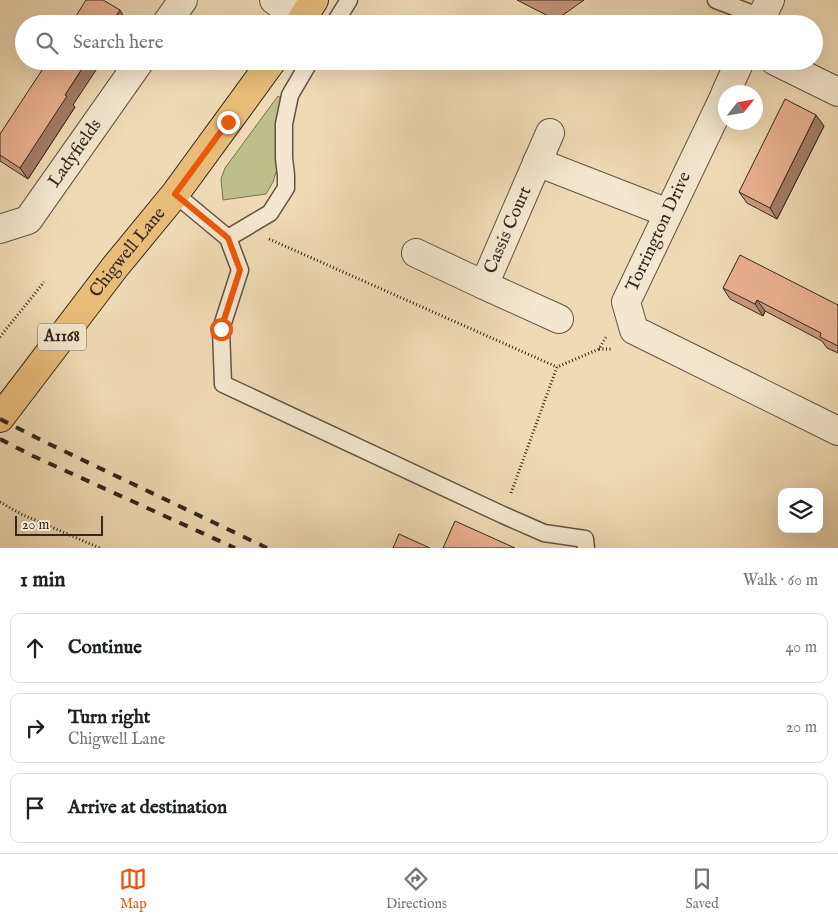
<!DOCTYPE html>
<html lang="en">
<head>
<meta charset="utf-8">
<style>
	:root { --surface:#fff; --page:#f6f6f6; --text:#202124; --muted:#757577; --line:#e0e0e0; --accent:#ea580c }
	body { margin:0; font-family:"IM FELL English",serif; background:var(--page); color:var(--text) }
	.controls { position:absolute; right:15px; bottom:15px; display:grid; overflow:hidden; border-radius:10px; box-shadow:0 5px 20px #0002 }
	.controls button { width:45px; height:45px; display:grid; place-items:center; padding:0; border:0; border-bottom:1px solid var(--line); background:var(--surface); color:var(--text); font:25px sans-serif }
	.compass { position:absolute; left:718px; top:85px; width:45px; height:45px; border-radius:50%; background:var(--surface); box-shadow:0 5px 20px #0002; rotate:59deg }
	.scale { position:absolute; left:15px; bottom:12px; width:88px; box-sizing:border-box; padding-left:5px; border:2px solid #33271f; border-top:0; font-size:14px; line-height:18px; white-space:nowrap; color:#33271f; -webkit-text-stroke:4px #f5e7cf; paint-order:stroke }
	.stop { position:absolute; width:15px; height:15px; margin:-11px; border:4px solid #ea580c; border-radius:50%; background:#fff }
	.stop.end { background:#ea580c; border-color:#fff; box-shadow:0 1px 5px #0008 }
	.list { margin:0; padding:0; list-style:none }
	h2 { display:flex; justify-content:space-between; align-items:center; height:65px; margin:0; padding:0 20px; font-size:21px }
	h2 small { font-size:16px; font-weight:400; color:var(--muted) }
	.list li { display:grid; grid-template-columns:32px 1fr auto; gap:15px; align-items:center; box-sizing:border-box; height:70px; margin:0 10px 10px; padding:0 10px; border:1px solid var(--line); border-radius:10px }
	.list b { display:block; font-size:19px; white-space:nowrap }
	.list p { margin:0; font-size:16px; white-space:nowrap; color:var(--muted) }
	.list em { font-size:16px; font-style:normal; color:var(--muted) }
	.icon { flex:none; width:28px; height:28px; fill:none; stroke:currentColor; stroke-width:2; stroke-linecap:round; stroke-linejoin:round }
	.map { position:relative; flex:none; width:838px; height:548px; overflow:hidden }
	.search { position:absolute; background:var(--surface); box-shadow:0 5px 20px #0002; left:15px; right:15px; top:15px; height:55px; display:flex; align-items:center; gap:12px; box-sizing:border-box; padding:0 18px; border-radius:28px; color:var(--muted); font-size:19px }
	.sheet { height:305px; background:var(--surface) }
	nav { display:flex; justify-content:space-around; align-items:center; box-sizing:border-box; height:70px; border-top:1px solid var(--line); background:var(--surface); font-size:14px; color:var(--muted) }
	nav a { display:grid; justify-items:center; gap:2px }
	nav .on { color:var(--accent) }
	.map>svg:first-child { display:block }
	.green { fill:#bcbe8b; stroke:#787255 }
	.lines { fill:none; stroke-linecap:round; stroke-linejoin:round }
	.lane-casing { stroke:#625444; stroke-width:19 }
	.street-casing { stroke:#625444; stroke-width:30 }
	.primary-casing { stroke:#33271f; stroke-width:30 }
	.path { stroke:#33271f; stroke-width:3; stroke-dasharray:1 2.5; stroke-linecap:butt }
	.lane { stroke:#f5e7cf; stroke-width:16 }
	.street { stroke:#f5e7cf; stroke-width:28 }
	.primary { stroke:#e8bd7a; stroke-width:28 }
	.rail { stroke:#33271f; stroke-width:4; stroke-dasharray:9 9; stroke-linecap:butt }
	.wall { fill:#c9987e; stroke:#33271f }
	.shaded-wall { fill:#a47c66; stroke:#33271f }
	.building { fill:#eab192; stroke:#33271f }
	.route { stroke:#ea580c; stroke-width:6 }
	.labels { text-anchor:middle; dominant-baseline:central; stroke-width:4; stroke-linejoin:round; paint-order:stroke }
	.shield { fill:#f5e7cf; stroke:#6d6154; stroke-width:1 }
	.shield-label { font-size:16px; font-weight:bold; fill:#33271f }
	.street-label { font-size:18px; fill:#33271f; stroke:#f5e7cf }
</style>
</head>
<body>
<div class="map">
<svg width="838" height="548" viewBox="0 0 838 548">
	<rect width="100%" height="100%" fill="#f0dab5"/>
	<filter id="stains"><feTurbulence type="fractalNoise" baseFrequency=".004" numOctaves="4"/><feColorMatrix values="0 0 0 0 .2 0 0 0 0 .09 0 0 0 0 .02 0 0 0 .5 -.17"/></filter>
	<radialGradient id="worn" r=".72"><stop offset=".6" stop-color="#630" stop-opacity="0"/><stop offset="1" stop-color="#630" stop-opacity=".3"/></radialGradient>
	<path class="green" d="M278 96 284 100 277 133 276 152 277 169 273 182 266 194 223 200 221 179 225 168Z"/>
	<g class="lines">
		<g class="lane-casing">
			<g id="lane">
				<path d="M716 0 761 17"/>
				<path d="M334 24 349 0"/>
				<path d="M175 194 228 238 240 270 221 329 223 384 503 515 544 533 585 539 586 548"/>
				<path d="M228 238 270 213 286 188V175L284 158V124L290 95 310 61"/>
			</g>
		</g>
		<g class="street-casing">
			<g id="street">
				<path d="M274 0 302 20"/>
				<path d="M166 24 183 0"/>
				<path d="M758 24 770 0"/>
				<path d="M775 61 838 92"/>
				<path d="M726 92 740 61"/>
				<path d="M726 93 626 302 634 330 838 431"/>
				<path d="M537 162 668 213"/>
				<path id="s1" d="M0 229 28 220 140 61"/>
				<path id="s2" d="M416 253 484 285 550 133"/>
				<path d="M484 285 559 319"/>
			</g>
		</g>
		<g class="primary-casing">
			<g id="primary">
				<path d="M299 24 314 0"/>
				<path id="s3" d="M0 418 115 267 175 194 272 61"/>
			</g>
		</g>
		<g class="path">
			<path d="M269 239 557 367"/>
			<path d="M0 337 44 282"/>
			<path d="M599 349H613"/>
			<path d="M511 493 557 367 599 349 606 337"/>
			<path d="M0 502 21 514 100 548"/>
		</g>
		<use href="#lane" class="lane"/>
		<use href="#street" class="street"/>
		<use href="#primary" class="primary"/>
		<g class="rail">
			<path d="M0 419 43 441 267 548"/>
			<path d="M0 439 33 456 235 548"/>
		</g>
	</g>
	<g class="wall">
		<path d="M517 0H584L556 20Z"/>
		<path d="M73 105 75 107 28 179 0 161V134Z"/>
		<path d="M824 126 777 219 747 203 739 192Z"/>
		<path d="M723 288 838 305V353L827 348 822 341 765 311 763 316 730 299Z"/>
	</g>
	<g class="shaded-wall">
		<path d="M120 10 127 22 126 24H111Z"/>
		<path d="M87 61H102L73 105 75 107 28 179 20 168 65 95Z"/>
		<path d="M816 115 824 126 777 219 770 208Z"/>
		<path d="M757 300 765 311 763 316 755 304Z"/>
	</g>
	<g class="building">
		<path d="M86 0H103L120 10 111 24H71Z"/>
		<path d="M48 61H87L65 95 67 96 20 168 0 155V134Z"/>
		<path d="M785 99 816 115 770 208 739 192Z"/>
		<path d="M740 255 838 305V346L820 337 821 333 757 300 755 304 723 288Z"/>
		<path d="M455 521 515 548H443Z"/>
		<path d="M399 534 430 548H393Z"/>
	</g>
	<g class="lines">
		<path class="route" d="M221 329 240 270 228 238 175 194 228 122"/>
	</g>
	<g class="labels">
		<rect class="shield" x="38" y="323.5" width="48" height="27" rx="4"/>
		<g class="shield-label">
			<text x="62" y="337">A1168</text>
		</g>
		<g class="street-label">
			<text stroke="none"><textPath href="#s1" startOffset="111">Ladyfields</textPath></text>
			<text stroke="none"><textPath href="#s2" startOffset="135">Cassis Court</textPath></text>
			<text transform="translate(659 232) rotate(-65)">Torrington Drive</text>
			<text stroke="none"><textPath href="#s3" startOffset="209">Chigwell Lane</textPath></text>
		</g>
	</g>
	<rect width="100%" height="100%" filter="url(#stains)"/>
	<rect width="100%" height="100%" fill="url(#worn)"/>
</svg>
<div class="controls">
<button><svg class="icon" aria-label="layers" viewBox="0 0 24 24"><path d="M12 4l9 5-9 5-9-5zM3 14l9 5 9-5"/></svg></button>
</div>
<svg class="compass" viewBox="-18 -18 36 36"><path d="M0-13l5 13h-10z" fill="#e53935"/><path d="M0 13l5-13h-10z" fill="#757577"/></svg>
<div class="scale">20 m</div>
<div class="stop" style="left:221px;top:329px"></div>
<div class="stop end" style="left:228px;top:122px"></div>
<div class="search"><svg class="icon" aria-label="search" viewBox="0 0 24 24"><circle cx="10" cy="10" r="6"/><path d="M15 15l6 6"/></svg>Search here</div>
</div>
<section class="sheet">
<h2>1 min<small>Walk · 60 m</small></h2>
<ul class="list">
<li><svg class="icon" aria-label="ahead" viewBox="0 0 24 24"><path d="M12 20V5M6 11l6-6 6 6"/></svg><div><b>Continue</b></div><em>40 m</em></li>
<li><svg class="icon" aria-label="right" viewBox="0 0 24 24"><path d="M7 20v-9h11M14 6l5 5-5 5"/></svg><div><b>Turn right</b><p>Chigwell Lane</p></div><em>20 m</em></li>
<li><svg class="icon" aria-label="arrive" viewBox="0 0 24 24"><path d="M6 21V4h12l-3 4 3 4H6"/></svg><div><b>Arrive at destination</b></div></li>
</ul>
</section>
<nav>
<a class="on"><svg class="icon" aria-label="map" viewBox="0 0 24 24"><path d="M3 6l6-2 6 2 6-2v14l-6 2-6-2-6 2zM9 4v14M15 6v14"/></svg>Map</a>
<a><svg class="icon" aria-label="directions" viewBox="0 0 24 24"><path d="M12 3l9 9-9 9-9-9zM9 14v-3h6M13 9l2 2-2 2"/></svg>Directions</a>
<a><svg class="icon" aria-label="saved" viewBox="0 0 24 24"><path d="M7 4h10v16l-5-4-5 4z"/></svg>Saved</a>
</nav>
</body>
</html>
